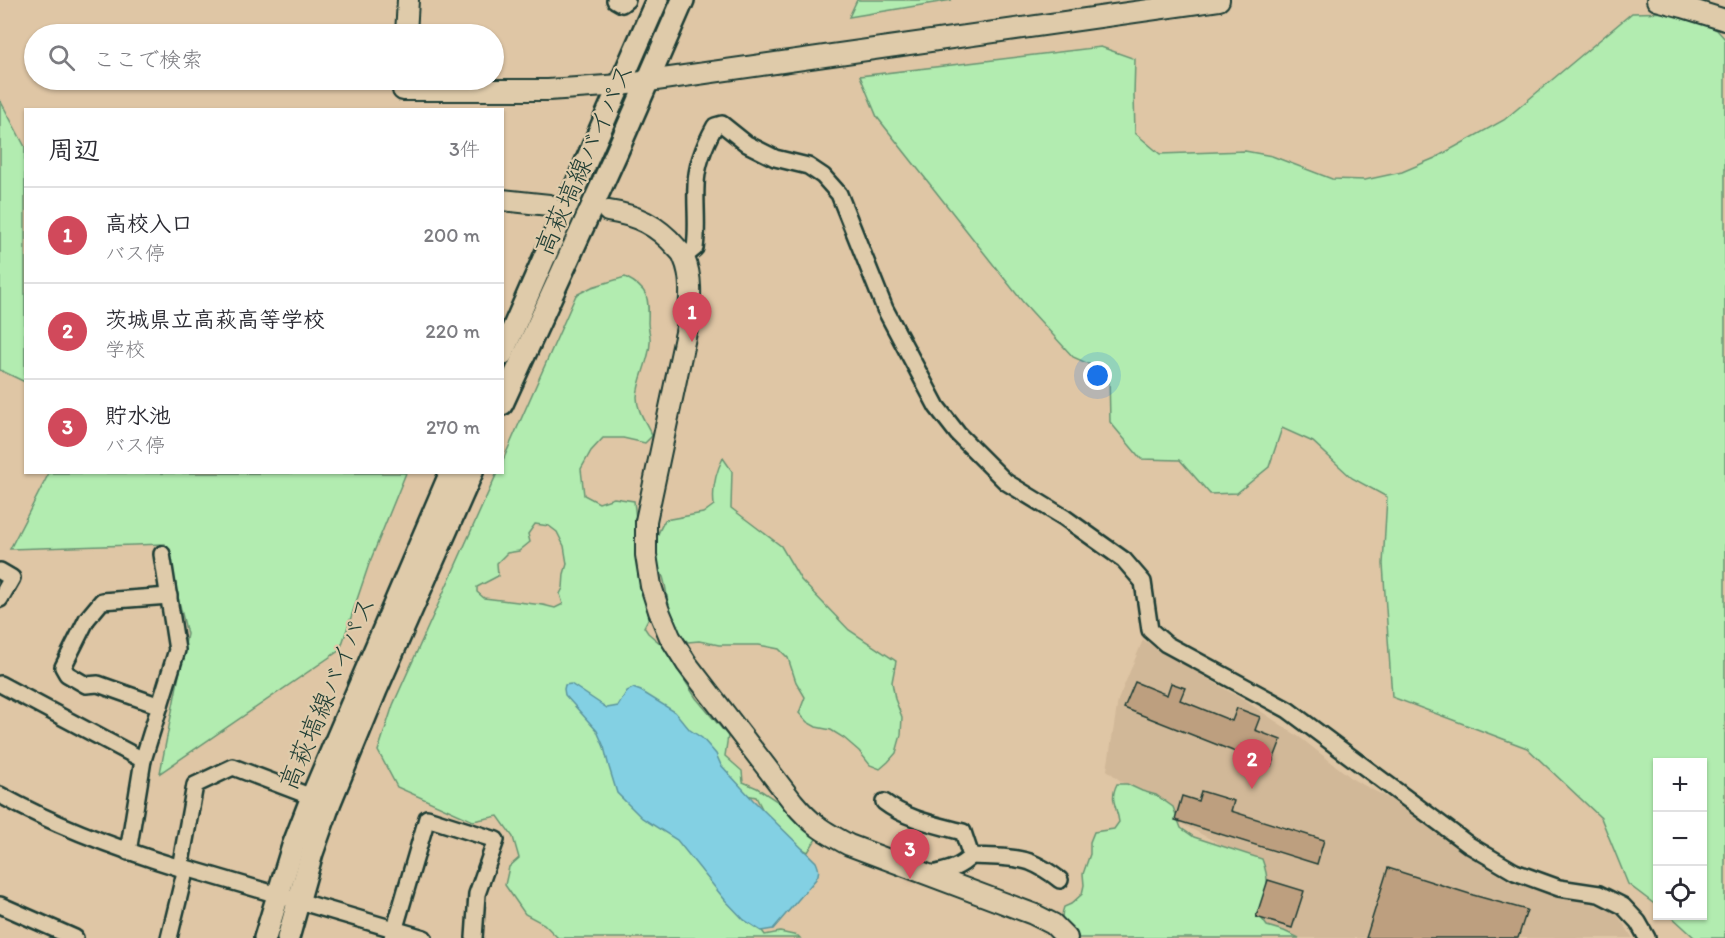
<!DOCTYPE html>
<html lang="ja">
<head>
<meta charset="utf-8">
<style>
	:root { --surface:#fff; --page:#f2f2f3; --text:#2b2b33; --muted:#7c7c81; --line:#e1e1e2; --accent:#d1495b }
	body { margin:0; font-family:Itim,"Klee One",sans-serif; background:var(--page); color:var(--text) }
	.controls { position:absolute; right:18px; bottom:18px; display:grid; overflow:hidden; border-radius:0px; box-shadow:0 2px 4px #0004 }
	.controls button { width:54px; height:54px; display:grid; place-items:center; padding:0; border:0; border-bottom:2px solid var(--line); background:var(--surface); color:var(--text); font:30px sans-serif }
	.you { position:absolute; left:1098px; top:376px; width:21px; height:21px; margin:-15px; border:4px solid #fff; border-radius:50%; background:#1a73e8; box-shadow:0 0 0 9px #1a73e833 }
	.badge { display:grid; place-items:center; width:39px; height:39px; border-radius:50%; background:var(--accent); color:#fff; font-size:20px; font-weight:700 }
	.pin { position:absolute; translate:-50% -50px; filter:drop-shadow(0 2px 3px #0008) }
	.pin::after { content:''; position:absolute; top:32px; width:21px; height:18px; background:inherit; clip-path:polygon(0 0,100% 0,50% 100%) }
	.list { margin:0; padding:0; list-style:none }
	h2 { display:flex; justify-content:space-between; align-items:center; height:78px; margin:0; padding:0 24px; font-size:26px }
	h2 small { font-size:20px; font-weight:400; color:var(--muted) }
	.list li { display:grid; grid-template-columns:39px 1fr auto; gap:18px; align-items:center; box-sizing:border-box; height:96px; padding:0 24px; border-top:2px solid var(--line) }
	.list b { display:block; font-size:22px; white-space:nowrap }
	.list p { margin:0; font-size:20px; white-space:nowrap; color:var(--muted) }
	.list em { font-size:20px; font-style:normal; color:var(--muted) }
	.icon { flex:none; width:33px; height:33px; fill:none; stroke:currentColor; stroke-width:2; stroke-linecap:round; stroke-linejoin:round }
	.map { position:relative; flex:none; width:1725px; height:938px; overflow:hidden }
	.search { position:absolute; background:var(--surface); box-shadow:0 2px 4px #0004; left:24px; top:24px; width:480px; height:66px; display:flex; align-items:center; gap:15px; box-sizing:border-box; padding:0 21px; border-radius:33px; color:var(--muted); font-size:22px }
	.panel { position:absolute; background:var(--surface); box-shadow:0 2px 4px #0004; left:24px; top:108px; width:480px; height:366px; border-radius:0px }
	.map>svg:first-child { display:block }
	.built { fill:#d1b898 }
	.green { fill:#b2ecb0; stroke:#689472; stroke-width:1.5; fill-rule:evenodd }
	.water { fill:#83d0e3; stroke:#5b959d; stroke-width:1.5 }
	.building { fill:#bd9f7f; stroke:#1f3d34; stroke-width:1.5 }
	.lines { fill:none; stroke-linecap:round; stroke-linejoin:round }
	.minor-casing { stroke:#1f3d34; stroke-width:20 }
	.tertiary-casing { stroke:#1f3d34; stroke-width:24 }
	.secondary-casing { stroke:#1f3d34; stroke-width:26 }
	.minor { stroke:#dfcbaa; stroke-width:15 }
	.tertiary { stroke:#dfcbaa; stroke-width:20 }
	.secondary { stroke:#dfcbaa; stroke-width:21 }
	.labels { text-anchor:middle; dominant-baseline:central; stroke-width:4.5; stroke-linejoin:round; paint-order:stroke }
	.street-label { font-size:26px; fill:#1f3d34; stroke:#dfcbaa }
</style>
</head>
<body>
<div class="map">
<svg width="1725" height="938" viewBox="0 0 1725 938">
	<rect width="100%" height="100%" fill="#dfc6a5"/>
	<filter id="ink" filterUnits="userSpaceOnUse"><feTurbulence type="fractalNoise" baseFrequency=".0167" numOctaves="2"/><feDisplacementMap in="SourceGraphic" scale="12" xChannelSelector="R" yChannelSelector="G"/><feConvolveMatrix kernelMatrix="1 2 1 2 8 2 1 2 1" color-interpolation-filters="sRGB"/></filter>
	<g filter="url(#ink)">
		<path class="built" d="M1143 640 1247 702 1302 739 1354 780 1390 799 1484 866 1513 882 1614 910 1633 938H1280L1251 910 1229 849 1158 811 1107 770 1118 700Z"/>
		<g class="green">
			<path d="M857 0H952L849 17Z"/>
			<path d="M1679 12 1717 30 1725 39V938H1695L1671 916H1702V762H1658L1657 906 1628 884 1601 818 1527 748 1392 697 1383 564 1387 497 1352 478 1313 442 1282 428 1269 467 1237 493 1210 494 1180 460 1141 459 1110 422 1109 373 1073 357 1022 301 877 117 860 76 1101 47 1135 59 1134 95 1135 133 1160 154 1245 151 1272 156 1332 179 1365 180 1402 172 1435 158 1504 120 1632 13Z"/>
			<path d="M0 100 25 147V382L0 370Z"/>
			<path d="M625 277C649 289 649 298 648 323 648 329 651 335 650 342 650 360 638 378 637 397 637 412 647 423 652 436L645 443 623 438H603L591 451 581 469 584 495 599 503 614 498 634 501 644 591 649 617 644 627 648 633 662 645 696 698 728 736 725 756 742 771 743 782 757 788 786 807 794 819 814 831 816 839 808 852 775 834 756 797 746 795 760 928 765 935 780 932 798 936 800 938H558L544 924 525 914 505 885 509 867 519 858 513 837 498 816 473 821 397 787 378 751 393 705 497 473 502 472 503 460 576 295 592 287ZM535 524 549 526 557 532 564 546 567 564 564 574 563 588 560 594 563 604 555 608 543 605 484 598 477 592V587L498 576 497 563 507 553 519 551 530 542 528 534Z"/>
			<path d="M723 458 732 471 731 508 781 546 801 580 849 630 896 661 892 682 895 699 902 717 901 735 896 753 888 762 880 769 870 765 859 751 844 738 831 730 816 727 807 722 799 713 805 697 796 682 788 658 779 649 759 645H719L699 641 688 642C664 623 671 603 663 577 661 572 656 566 655 560 652 545 658 532 665 520L703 513 714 505C712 488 715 474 723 458Z"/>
			<path d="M49 473H406L369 564 340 650 160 773 187 634 165 544 10 549Z"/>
			<path d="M1117 784H1127L1142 791 1156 795 1173 807 1181 828 1194 837 1262 859C1271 883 1267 895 1262 919L1267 926 1284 931 1299 938H1073C1064 928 1059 920 1064 907L1071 904 1082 894 1084 885 1083 874 1090 854V842L1094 832 1114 829 1119 822C1117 806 1109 800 1117 784Z"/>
		</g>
		<path class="water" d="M571 684 607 708 618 706 627 691 633 688 641 691 675 712 690 730 702 738 710 747 716 754 721 765 753 800 816 862C819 869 820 872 816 879L773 929 761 931 744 920 725 900 677 840 642 818 617 793 609 767 604 747 597 731 565 695 564 689 565 685Z"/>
		<g class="building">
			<path d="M1135 682 1167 695 1171 683 1185 688 1180 700 1232 721 1237 708 1260 717 1255 730 1281 740 1271 766 1124 708Z"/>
			<path d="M1201 791 1234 801 1231 811 1324 840 1317 864 1175 820 1182 796 1198 801Z"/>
			<path d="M1388 868 1473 895 1527 910 1518 938H1366Z"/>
			<path d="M1268 880 1304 891 1292 928 1256 917Z"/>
		</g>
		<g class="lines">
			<g class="minor-casing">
				<g id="minor">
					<path d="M615 0 622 4 627 0"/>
					<path d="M684 257 695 248C698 227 695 207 696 186 696 166 705 144 715 126L722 124 747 144 775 158 808 166 823 176 839 194 885 309 937 407 958 434 1006 482 1065 518 1124 560 1143 582 1150 630 1166 644 1288 710 1469 845 1515 872 1559 888 1599 894 1623 906 1638 922 1647 938"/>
					<path d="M0 571 12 578 0 599"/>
					<path d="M0 684 143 760 128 852"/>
					<path d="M160 706 98 684 86 685 67 674 63 667 87 619 102 601 169 596"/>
					<path d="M143 760 177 650 162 554"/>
					<path d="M0 795C56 826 118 849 180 868H186L424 938"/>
					<path d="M884 802C906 819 937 825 963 832L971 856C990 857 1012 856 1030 862 1040 866 1051 873 1060 880"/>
					<path d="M180 868 195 785 233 767 312 797"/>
					<path d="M928 875C945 871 959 869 971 856"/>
					<path d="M0 905 75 938"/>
					<path d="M169 938 186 868"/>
					<path d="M392 938 427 818 496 840 477 894 474 938"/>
				</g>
			</g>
			<g class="tertiary-casing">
				<g id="tertiary">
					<path d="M1657 0 1683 7 1725 20"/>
					<path d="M406 34 408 0"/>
					<path d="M403 90H548L621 85 1219 0"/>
					<path d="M502 200 549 205"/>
					<path d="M608 211C636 215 657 225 676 247 679 250 683 254 684 258 693 278 690 302 688 323L646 521V555L651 586 659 611 670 637 687 664 793 802C812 825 823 831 849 845L1033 914 1053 924 1067 938"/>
				</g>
			</g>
			<g class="secondary-casing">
				<g id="secondary">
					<path d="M502 354 657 0"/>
					<path d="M502 404 616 154 683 0"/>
					<path d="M265 938 293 846 312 797 451 472"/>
					<path d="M288 938 312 853 330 802 376 690 472 472"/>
				</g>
			</g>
			<use href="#minor" class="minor"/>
			<use href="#tertiary" class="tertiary"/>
			<use href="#secondary" class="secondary"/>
		</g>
	</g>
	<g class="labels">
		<g class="street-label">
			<text transform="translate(584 159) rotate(-66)">高萩塙線バイパス</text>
			<text transform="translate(327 693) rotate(-67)">高萩塙線バイパス</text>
		</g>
	</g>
</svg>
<div class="controls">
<button>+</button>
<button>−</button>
<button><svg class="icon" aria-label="locate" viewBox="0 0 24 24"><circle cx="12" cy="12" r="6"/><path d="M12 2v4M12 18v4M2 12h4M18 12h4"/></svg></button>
</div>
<div class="you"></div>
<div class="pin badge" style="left:692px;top:342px">1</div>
<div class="pin badge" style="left:1252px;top:789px">2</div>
<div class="pin badge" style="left:910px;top:879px">3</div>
<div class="search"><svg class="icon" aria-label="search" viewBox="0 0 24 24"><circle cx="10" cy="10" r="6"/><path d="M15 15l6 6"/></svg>ここで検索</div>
<section class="panel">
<h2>周辺<small>3件</small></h2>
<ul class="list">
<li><span class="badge">1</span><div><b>高校入口</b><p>バス停</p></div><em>200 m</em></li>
<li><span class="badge">2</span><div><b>茨城県立高萩高等学校</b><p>学校</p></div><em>220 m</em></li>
<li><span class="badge">3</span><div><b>貯水池</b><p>バス停</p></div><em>270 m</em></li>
</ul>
</section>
</div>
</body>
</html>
